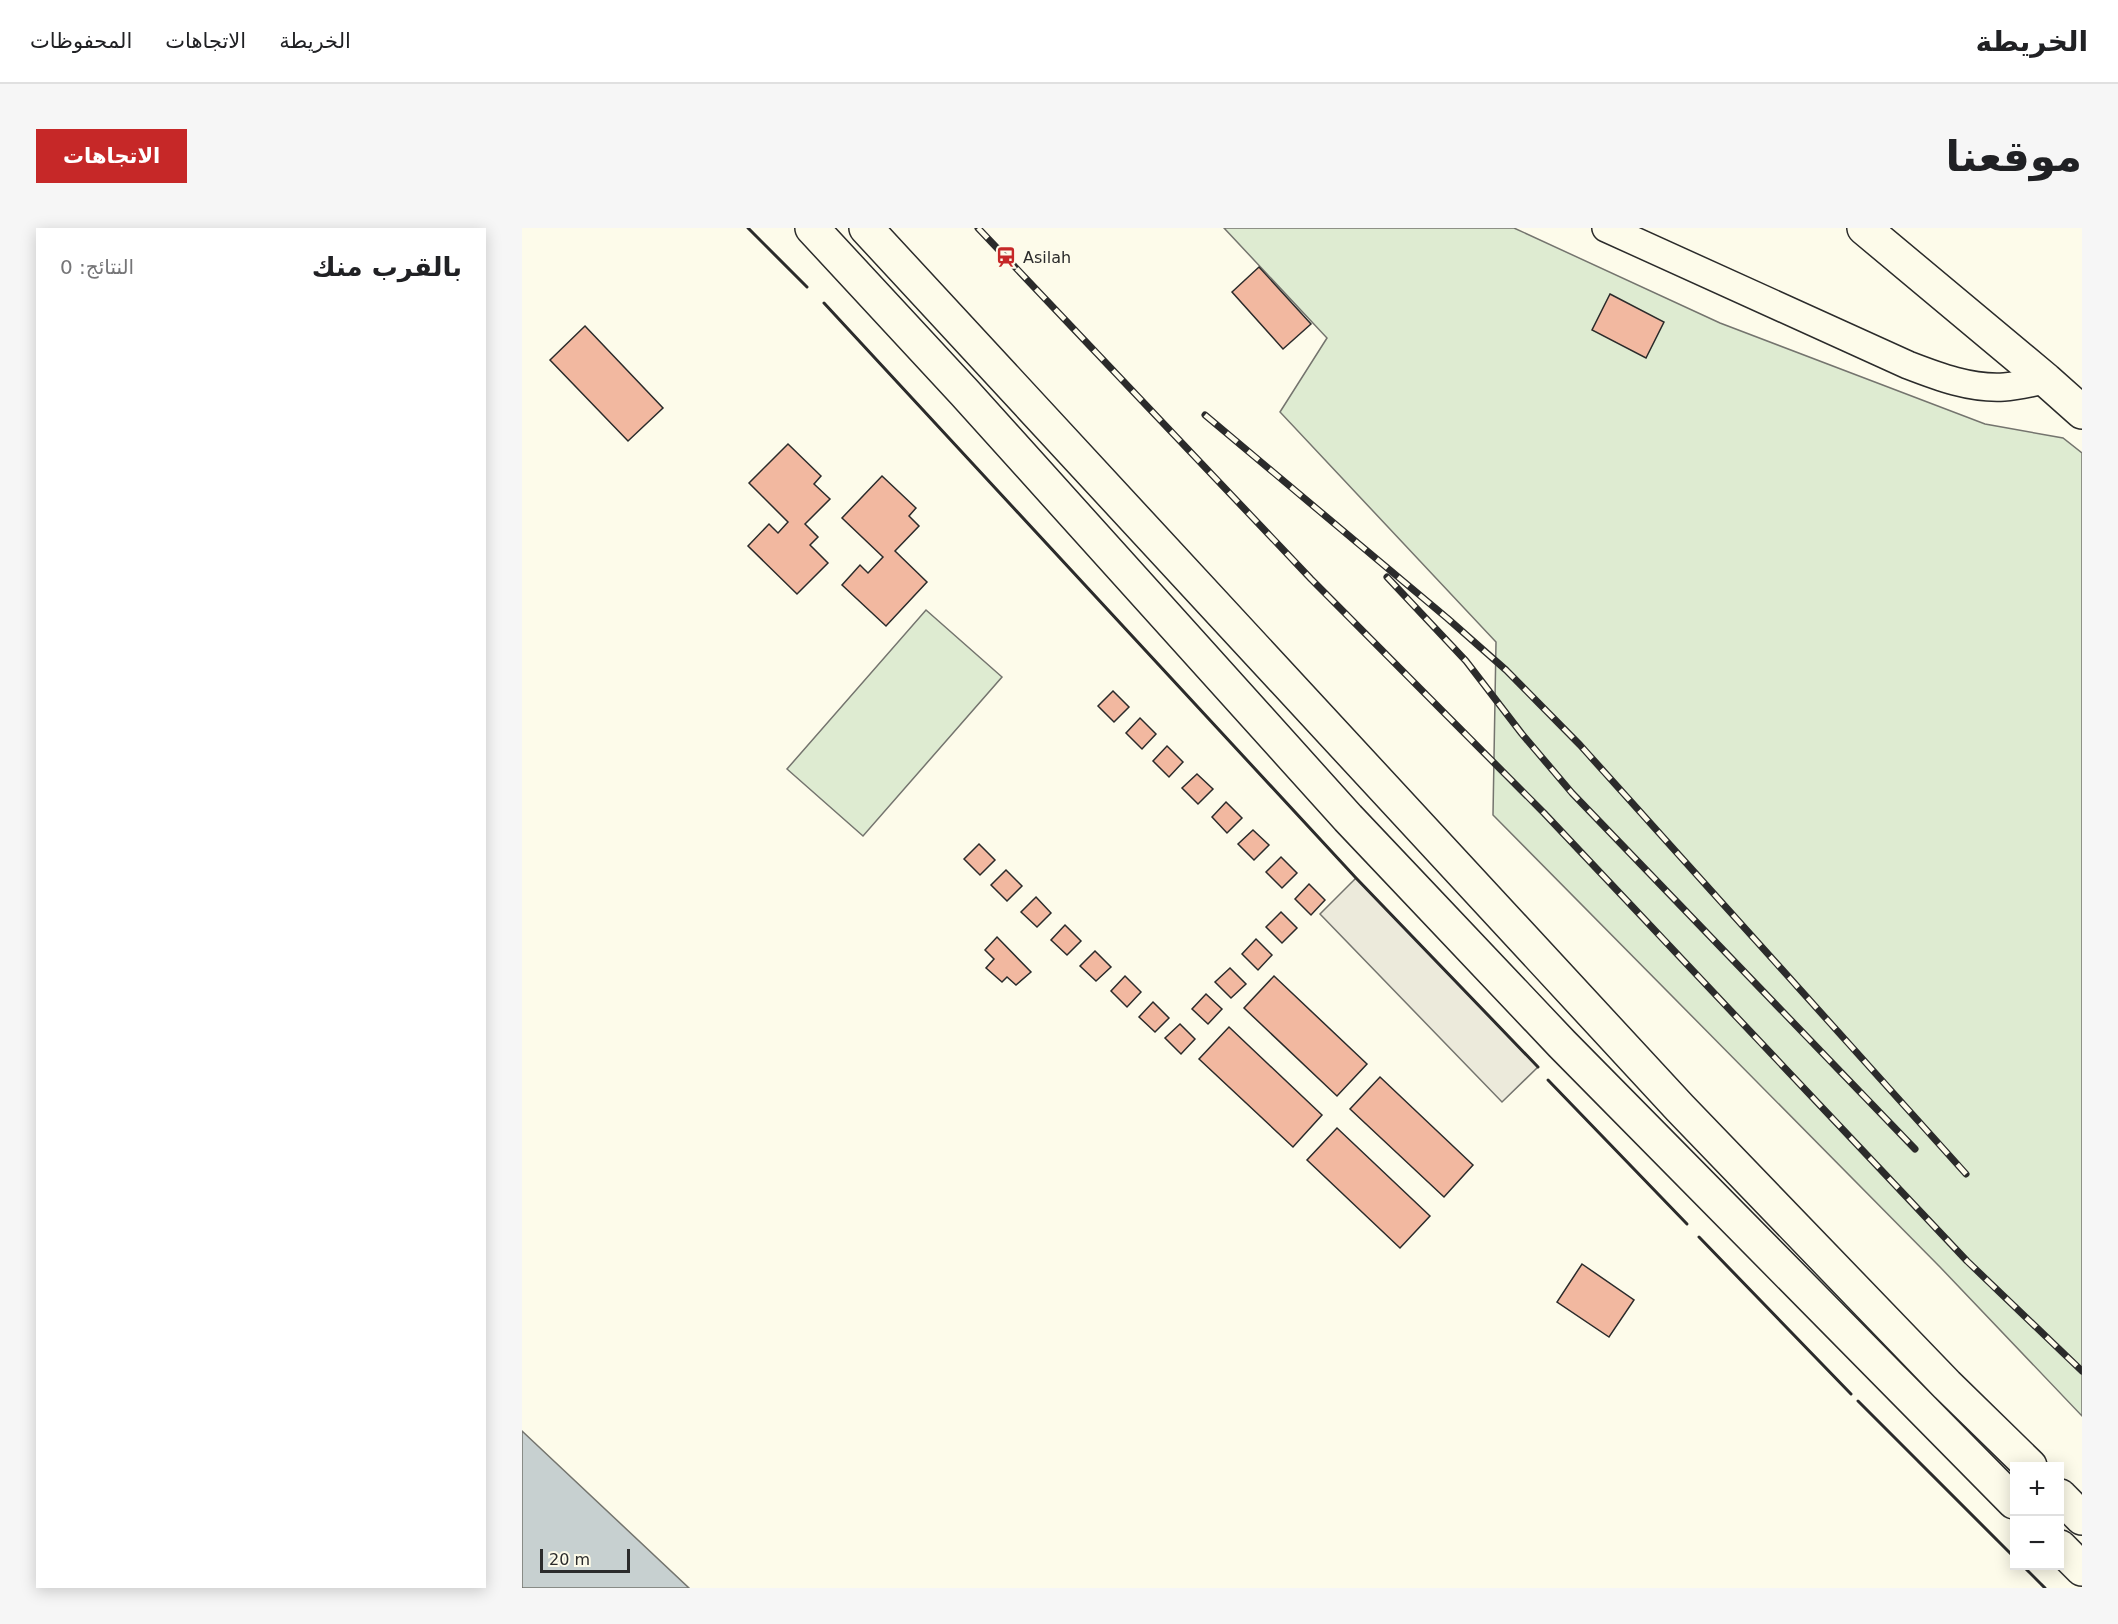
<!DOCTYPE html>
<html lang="ar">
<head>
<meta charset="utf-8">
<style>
	:root { --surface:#fff; --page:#f6f6f6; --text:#202124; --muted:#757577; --line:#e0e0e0; --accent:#c62828 }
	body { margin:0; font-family:"DejaVu Sans",Cairo,sans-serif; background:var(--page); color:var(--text); direction:rtl }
	.controls { position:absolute; right:18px; bottom:18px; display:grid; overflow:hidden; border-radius:0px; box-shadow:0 3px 15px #0003 }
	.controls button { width:54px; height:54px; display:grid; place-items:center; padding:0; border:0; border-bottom:2px solid var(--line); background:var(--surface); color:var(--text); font:30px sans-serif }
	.scale { position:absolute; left:18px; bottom:15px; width:90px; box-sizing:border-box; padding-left:6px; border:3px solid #2b2b2b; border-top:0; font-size:16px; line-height:21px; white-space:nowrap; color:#2b2b2b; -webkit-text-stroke:4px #fdfbea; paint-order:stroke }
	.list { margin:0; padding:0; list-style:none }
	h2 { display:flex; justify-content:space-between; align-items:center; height:78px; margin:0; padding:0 24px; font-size:26px }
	h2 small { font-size:20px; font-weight:400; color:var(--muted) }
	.map { position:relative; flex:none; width:1560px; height:1360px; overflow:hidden; direction:ltr; border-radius:0px }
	header { display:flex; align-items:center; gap:36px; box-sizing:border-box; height:84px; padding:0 30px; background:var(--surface); border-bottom:2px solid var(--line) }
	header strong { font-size:28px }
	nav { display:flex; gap:33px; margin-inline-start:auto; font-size:21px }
	.intro { display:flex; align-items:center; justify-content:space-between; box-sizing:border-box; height:144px; padding:0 36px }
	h1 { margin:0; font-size:42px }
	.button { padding:15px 27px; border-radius:0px; background:var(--accent); color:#fff; font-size:21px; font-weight:700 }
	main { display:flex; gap:36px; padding:0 36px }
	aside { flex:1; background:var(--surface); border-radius:0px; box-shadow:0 3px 15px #0003 }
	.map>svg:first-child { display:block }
	.green { fill:#deebd1; stroke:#74746e; stroke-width:1.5 }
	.parking { fill:#eceadb; stroke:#74746e; stroke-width:1.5 }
	.water { fill:#c7d0d0; stroke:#74746e; stroke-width:1.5 }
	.building { fill:#f2b8a0; stroke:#2b2b2b; stroke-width:1.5 }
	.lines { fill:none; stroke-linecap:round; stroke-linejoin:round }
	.minor-casing { stroke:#2b2b2b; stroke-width:30 }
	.tertiary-casing { stroke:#2b2b2b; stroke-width:36 }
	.primary-casing { stroke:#2b2b2b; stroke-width:36 }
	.minor { stroke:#fdfbea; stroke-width:27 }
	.tertiary { stroke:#fdfbea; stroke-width:33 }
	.primary { stroke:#fdfbea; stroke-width:33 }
	.rail-casing { stroke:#2b2b2b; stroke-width:7 }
	.rail { stroke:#fdfbea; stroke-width:4.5; stroke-dasharray:14; stroke-linecap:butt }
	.wall { stroke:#2b2b2b; stroke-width:3 }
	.labels { text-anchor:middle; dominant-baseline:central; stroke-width:4.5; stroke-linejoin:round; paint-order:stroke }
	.poi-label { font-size:16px; fill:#2b2b2b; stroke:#fdfbea; text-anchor:start }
</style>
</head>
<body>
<header>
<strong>الخريطة</strong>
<nav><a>الخريطة</a><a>الاتجاهات</a><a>المحفوظات</a></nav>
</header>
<div class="intro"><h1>موقعنا</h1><a class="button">الاتجاهات</a></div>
<main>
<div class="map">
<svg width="1560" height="1360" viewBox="0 0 1560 1360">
	<rect width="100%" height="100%" fill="#fdfbea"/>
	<g class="green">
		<path d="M702 0H992L1198 95 1463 196 1541 210 1560 225V1188L1418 1039 971 587 974 414 758 184 805 110Z"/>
		<path d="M404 382 480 449 341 608 265 541Z"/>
	</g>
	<path class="parking" d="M834 650 1016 839 980 874 798 686Z"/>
	<path class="water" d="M0 1203 167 1360H0Z"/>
	<g class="building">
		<path d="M737 39 789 96 761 121 710 64Z"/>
		<path d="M1088 66 1142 94 1124 130 1070 102Z"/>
		<path d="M63 98 141 180 106 213 28 132Z"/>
		<path d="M266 216 299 248 292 256 308 271 283 296 296 309 288 317 306 335 275 366 226 318 247 296 256 305 266 294 227 255Z"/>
		<path d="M360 248 394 280 387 288 397 298 373 323 405 354 364 398 320 357 338 337 346 345 361 329 320 290Z"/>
		<path d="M591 463 607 479 592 494 576 478Z"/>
		<path d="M618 490 634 506 620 521 604 505Z"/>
		<path d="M645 518 661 534 647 549 631 533Z"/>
		<path d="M675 546 691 561 676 576 660 560Z"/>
		<path d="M704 574 720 590 705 605 690 589Z"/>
		<path d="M731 602 747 617 732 632 716 616Z"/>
		<path d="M457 616 473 632 458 647 442 631Z"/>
		<path d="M759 629 775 645 760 660 744 644Z"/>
		<path d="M484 642 500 658 485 673 469 657Z"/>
		<path d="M787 656 803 672 789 687 773 671Z"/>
		<path d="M514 669 529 685 515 699 499 684Z"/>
		<path d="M759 684 775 700 760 715 744 699Z"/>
		<path d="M543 697 559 713 545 727 529 712Z"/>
		<path d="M475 709 509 744 494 757 485 749 480 754 464 740 472 731 463 722Z"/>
		<path d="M734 711 750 727 736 742 720 726Z"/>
		<path d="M573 723 589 739 574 753 558 738Z"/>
		<path d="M708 740 724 756 709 770 693 754Z"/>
		<path d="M603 748 619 764 605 779 589 763Z"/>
		<path d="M752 748 845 836 815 868 722 780Z"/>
		<path d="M684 766 700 781 686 796 670 781Z"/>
		<path d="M631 774 647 790 633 804 617 789Z"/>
		<path d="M658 796 673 811 659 826 643 810Z"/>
		<path d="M707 799 800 887 771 919 677 831Z"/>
		<path d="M858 849 951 937 922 969 828 881Z"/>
		<path d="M815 900 908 988 878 1020 785 932Z"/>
		<path d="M1060 1036 1112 1072 1087 1109 1035 1074Z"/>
	</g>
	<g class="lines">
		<g class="minor-casing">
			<path id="minor" d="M1084 0 1386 137C1417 149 1449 161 1482 159 1496 158 1511 154 1524 152"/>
		</g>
		<g class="tertiary-casing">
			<path id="tertiary" d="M1342 0 1524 152 1560 184"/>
		</g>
		<g class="primary-casing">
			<g id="primary">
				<path d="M290 0 442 164 826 590 1040 816 1492 1274"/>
				<path d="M344 0 1158 880 1425 1157 1508 1238"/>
				<path d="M1538 1268 1560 1290"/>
				<path d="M1538 1319 1560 1341"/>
			</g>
		</g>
		<use href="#minor" class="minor"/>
		<use href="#tertiary" class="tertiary"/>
		<use href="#primary" class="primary"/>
		<g class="rail-casing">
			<g id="rail">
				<path d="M456 0 789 351 1022 585 1445 1033 1560 1143"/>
				<path d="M683 187 925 390 984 442 1058 517 1444 946"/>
				<path d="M865 349 944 433 1000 506 1050 565 1393 921"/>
			</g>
		</g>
		<use href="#rail" class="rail"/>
		<g class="wall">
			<path d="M226 0 285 59"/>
			<path d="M302 75 834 650 1016 839"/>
			<path d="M1026 852 1165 996"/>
			<path d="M1177 1009 1329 1166"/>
			<path d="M1336 1173 1492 1329"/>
			<path d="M1501 1338 1523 1360"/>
		</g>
	</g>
	<defs>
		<g id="station-bare" transform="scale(1.62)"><path d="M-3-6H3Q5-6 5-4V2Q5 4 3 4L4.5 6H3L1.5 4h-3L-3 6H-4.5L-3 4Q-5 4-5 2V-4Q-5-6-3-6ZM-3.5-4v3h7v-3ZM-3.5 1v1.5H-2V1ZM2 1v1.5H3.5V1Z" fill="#c62828" stroke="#fdfbea" stroke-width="2.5" paint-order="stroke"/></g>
	</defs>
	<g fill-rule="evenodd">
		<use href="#station-bare" x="484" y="29"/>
	</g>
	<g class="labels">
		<g class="poi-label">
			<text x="501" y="29">Asilah</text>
		</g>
	</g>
</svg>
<div class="controls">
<button>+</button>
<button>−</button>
</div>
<div class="scale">20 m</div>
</div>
<aside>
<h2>بالقرب منك<small>النتائج: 0</small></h2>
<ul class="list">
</ul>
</aside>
</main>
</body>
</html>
